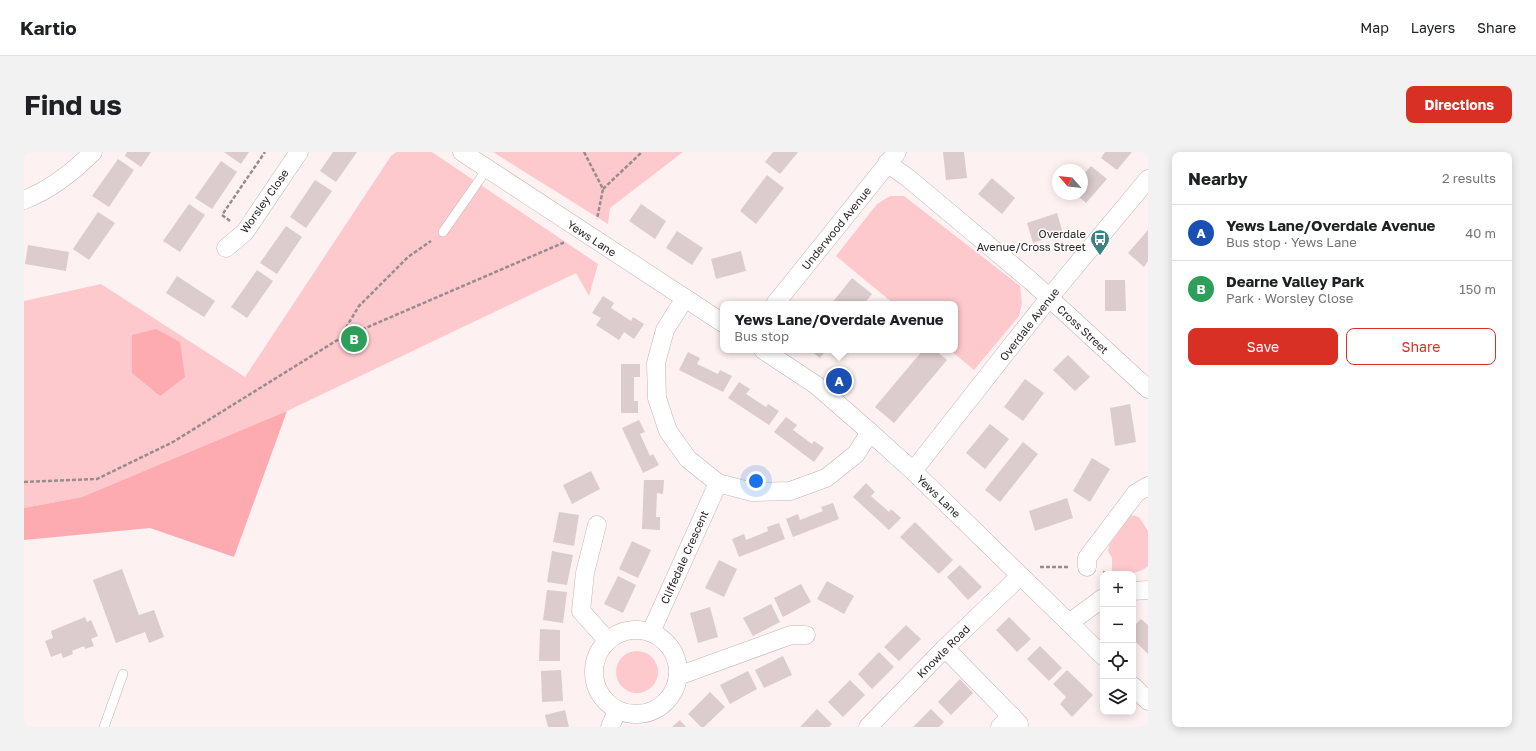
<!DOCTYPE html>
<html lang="en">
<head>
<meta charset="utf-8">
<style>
	:root { --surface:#fff; --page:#f2f2f2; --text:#202124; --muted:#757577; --line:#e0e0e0; --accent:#d93025 }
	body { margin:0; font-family:"Golos Text",sans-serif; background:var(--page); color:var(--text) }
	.controls { position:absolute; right:12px; bottom:12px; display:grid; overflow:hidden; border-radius:8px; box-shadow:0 2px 10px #0003 }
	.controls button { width:36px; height:36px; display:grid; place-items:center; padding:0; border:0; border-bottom:1px solid var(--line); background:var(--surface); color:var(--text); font:20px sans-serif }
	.compass { position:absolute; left:1028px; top:12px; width:36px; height:36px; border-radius:50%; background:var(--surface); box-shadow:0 2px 10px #0003; rotate:298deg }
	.you { position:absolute; left:732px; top:329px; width:14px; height:14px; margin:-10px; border:3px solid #fff; border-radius:50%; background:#1a73e8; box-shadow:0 0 0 6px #1a73e833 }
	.badge { display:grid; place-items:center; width:26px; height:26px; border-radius:50%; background:var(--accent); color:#fff; font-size:13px; font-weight:700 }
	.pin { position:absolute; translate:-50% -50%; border:2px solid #fff; box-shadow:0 1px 4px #0006 }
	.popup { position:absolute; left:696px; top:149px; width:238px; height:52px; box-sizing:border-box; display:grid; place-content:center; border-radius:8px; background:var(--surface); filter:drop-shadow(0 1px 3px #0005); font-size:13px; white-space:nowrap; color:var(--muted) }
	.popup b { font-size:15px; color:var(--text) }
	.popup::after { content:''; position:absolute; left:50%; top:100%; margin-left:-8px; border:8px solid transparent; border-top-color:var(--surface) }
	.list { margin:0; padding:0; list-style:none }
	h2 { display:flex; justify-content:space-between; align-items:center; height:52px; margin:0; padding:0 16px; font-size:17px }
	h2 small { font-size:13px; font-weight:400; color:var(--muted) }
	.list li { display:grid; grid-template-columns:26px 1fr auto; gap:12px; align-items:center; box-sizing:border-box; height:56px; padding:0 16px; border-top:1px solid var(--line) }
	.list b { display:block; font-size:15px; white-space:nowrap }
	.list p { margin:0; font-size:13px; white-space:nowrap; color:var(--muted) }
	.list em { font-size:13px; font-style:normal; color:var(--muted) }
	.actions { display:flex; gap:8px; padding:12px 16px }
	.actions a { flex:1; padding:9px 0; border:1px solid var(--accent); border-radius:8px; text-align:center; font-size:14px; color:var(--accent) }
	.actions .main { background:var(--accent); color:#fff }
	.icon { flex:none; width:22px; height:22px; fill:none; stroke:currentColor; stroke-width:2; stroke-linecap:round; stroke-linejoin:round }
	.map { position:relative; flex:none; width:1124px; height:575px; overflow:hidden; border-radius:8px }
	header { display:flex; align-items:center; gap:24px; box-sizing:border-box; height:56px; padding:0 20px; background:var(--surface); border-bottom:1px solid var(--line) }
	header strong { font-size:19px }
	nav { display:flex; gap:22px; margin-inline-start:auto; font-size:14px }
	.intro { display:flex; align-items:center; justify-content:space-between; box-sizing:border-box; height:96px; padding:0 24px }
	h1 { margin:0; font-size:28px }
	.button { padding:10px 18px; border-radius:8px; background:var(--accent); color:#fff; font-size:14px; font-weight:700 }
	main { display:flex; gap:24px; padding:0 24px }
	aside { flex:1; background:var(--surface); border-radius:8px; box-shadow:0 2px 10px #0003 }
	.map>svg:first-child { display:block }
	.green { fill:#fdc9cc }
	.forest { fill:#feaab1 }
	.building { fill:#dccccd }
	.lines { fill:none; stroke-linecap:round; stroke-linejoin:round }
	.service-casing { stroke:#c4b4b5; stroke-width:10 }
	.minor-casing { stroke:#c4b4b5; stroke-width:19 }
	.path { stroke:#978d8d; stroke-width:2.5; stroke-dasharray:4 2; stroke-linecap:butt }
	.service { stroke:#fff; stroke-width:9 }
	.minor { stroke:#fff; stroke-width:18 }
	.labels { text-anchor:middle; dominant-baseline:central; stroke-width:3; stroke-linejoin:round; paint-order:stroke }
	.street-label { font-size:11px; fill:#292324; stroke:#fff }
	.poi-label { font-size:11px; fill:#292324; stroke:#fff; text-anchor:end }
</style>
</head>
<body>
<header>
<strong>Kartio</strong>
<nav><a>Map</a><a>Layers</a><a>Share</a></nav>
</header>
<div class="intro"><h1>Find us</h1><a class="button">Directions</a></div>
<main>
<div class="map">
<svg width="1124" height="575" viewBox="0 0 1124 575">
	<rect width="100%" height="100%" fill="#fef1f1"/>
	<g class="green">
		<path d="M372 0H408L574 112 565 144 552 121 263 259 58 345 0 356V149L77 132 221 225 367 4Z"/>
		<path d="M469 0H659L586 56 584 72Z"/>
		<path d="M866 44H880L996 134 998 151 995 164 950 218 926 198H931V152H870L812 104 853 52Z"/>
		<path d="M1107 363 1115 365 1124 379V414C1114 423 1101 422 1088 422V406L1084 399 1085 393Z"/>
		<circle cx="613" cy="520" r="21"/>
	</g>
	<g class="forest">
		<path d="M132 177 156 190 161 225 136 244 108 221V183Z"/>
		<path d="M263 259 210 405 126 376 0 388V356L58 345Z"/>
	</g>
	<g class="building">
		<path d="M103 0H127L117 15 101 4Z"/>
		<path d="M200 0H225L217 12Z"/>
		<path d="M309 0H333L312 30 296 19Z"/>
		<path d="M749 0H774L756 22 741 10Z"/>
		<path d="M919 0H940L943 26 922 28Z"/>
		<path d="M1081 0H1108L1093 18 1077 6Z"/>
		<path d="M94 7 110 18 85 55 68 44Z"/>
		<path d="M197 9 213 20 188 57 171 46Z"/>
		<path d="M1067 14 1083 27 1062 51 1052 42H1058V24Z"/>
		<path d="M743 23 760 36 732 72 716 59Z"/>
		<path d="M968 26 991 46 978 62 954 42Z"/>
		<path d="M291 28 308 39 282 76 266 65Z"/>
		<path d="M165 52 181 63 156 100 139 89Z"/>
		<path d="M617 52 642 69 631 87 605 69Z"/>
		<path d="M74 60 91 71 65 108 49 97Z"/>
		<path d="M1033 61 1039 81 1009 91 1003 71Z"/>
		<path d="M262 74 278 85 253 122 236 111Z"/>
		<path d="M1124 78V109L1120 115 1104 101Z"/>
		<path d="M653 79 679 96 668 113 642 96Z"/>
		<path d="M4 93 45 100 42 119 1 112Z"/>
		<path d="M717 99 722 119 692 127 687 107Z"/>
		<path d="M233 118 249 129 223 166 207 155Z"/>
		<path d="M153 124 191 149 180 165 142 141Z"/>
		<path d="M828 126 848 142 840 152H807Z"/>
		<path d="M1081 128H1101L1102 159H1081Z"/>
		<path d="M579 144 590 151 587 156 607 169 609 165 620 172 610 187 600 180 595 188 572 173 577 166 568 161Z"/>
		<path d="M786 198H802L796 206Z"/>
		<path d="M899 198H911L923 208 870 271 851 255Z"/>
		<path d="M664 200 676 206 673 212 694 222 696 218 708 224 699 240 655 218Z"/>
		<path d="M1044 203 1066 225 1051 239 1029 218Z"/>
		<path d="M597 212H616V225H610V249H614V261H597Z"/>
		<path d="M1001 227 1020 241 999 269 980 255Z"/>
		<path d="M715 230 726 237 722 242 742 255 744 252 755 259 745 273 704 246Z"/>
		<path d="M1106 252 1112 290 1091 294 1086 256Z"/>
		<path d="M762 265 773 273 769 278 788 292 790 289 800 296 790 310 750 280Z"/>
		<path d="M615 268 621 280 616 282 626 304 629 302 635 313 619 321 598 276Z"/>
		<path d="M966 272 985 287 961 317 942 301Z"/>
		<path d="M999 290 1014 302 976 350 961 338Z"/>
		<path d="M1068 306 1086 317 1066 350 1049 339Z"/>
		<path d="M567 319 576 337 548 352 539 333Z"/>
		<path d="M620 328H640L639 342 633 341 632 365H636V378L618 377Z"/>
		<path d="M842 331 851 340 847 344 865 360 867 357 877 366 865 378 829 345Z"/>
		<path d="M1043 346 1049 366 1011 379 1005 359Z"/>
		<path d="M809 351 815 367 769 385 762 367 774 362 776 368 799 359 797 355Z"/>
		<path d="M535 360 555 363 550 394 529 390Z"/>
		<path d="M891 370 929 408 915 422 876 385Z"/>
		<path d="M755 371 761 387 715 405 708 387 720 382 722 388 744 379 743 375Z"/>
		<path d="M608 389 627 398 614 426 595 417Z"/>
		<path d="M528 399 549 403 543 433 523 430Z"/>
		<path d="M695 408 713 417 700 445 681 436Z"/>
		<path d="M936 413 958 435 944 448 923 425Z"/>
		<path d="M98 417 115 463 130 458 140 485 125 491 121 480 92 491 69 428Z"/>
		<path d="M594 424 612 433 599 461 580 452Z"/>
		<path d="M803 429 830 444 820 462 793 447Z"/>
		<path d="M777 432 787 450 759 465 750 446Z"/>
		<path d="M523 438 543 440 539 471 519 468Z"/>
		<path d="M747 452 756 470 729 484 719 466Z"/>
		<path d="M686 455 694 485 674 491 666 461Z"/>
		<path d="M61 465 63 470 67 468 74 484 67 487 70 494 61 497 60 494 48 499 49 502 39 506 37 501 27 505 21 489 29 486 27 479Z"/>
		<path d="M985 465 1007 487 993 500 972 478Z"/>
		<path d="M1117 467 1124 473V502L1109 487V475Z"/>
		<path d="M882 473 897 487 875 509 860 495Z"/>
		<path d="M516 477 536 478V509H515Z"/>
		<path d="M1016 494 1038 516 1025 529 1003 507Z"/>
		<path d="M855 500 870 515 848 537 834 522Z"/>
		<path d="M759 504 768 523 740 536 731 518Z"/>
		<path d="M537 518 539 549 518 550 517 519Z"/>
		<path d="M1043 518 1069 543 1048 565 1036 552 1042 545 1029 532Z"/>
		<path d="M724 519 733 537 706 552 696 533Z"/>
		<path d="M936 527 949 541 927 563 914 550Z"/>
		<path d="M826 528 841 543 819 565 804 550Z"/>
		<path d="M686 540 701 555 680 575H677L664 562Z"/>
		<path d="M793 557 808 572 805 575H776Z"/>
		<path d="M907 557 920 570 915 575H889Z"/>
		<path d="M541 558 545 575H524L521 563Z"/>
		<path d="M656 568 662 575H648Z"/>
	</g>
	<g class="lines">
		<g class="service-casing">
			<g id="service">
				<path d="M419 80 463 17"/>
				<path d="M80 575 99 522"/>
			</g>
		</g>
		<g class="minor-casing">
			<g id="minor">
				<path d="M438 0 699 171"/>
				<path d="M863 11 884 26 1007 129 1124 237"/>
				<path d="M0 48C26 38 49 20 69 0"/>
				<path d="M202 96 221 80 275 0"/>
				<path d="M661 146 641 178 632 211 633 246 644 279 664 307 694 331 728 340 766 339 802 326 832 302 846 280"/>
				<path d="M751 152 873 0"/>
				<path d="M739 198 792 233 846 280 889 319 1079 504"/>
				<path d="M889 319 1025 146 1124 27"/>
				<path d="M573 373 561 421 557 459 583 488"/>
				<path d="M1063 415V406L1112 341 1124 334"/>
				<path d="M1109 439 1124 438"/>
				<path d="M1045 471 1079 446"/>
				<circle cx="612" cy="520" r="42"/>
				<path d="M627 480 694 331"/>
				<path d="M921 496 995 572"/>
				<path d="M654 524 767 483H782"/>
				<path d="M1109 534 1124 549"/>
				<path d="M586 575 593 559"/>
				<path d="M844 575 921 496 996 424"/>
				<path d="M976 575 988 564"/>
			</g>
		</g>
		<g class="path">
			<path d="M560 0 579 37 573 67"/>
			<path d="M579 37 618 0"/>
			<path d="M206 69 198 63 241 0"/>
			<path d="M316 187 541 90"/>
			<path d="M0 330 73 327 149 290 315 187 335 154 384 105 407 89"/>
			<path d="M1016 415H1045"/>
			<path d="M1079 420 1085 422"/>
		</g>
		<use href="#service" class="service"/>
		<use href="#minor" class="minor"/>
	</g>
	<defs>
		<g id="bus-pin" transform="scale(1)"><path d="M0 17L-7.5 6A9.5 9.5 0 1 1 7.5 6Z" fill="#3a8382" stroke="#fff"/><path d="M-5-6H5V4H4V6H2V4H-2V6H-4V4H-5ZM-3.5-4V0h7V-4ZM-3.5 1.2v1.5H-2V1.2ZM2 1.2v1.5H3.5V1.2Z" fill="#fff"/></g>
	</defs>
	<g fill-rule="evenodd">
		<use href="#bus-pin" x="1076" y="87"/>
	</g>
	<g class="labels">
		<g class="street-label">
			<text transform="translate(240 49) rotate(-55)">Worsley Close</text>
			<text transform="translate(812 76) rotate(-51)">Underwood Avenue</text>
			<text transform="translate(568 86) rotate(33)">Yews Lane</text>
			<text transform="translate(1005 172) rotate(-52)">Overdale Avenue</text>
			<text transform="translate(1059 177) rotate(43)">Cross Street</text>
			<text transform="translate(915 344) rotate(44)">Yews Lane</text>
			<text transform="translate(660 405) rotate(-66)">Cliffedale Crescent</text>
			<text transform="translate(919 499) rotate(-45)">Knowle Road</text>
		</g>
		<g class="poi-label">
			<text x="1062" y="81">Overdale<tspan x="1062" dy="13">Avenue/Cross Street</tspan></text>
		</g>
	</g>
</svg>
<div class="controls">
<button>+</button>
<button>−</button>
<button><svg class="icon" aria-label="locate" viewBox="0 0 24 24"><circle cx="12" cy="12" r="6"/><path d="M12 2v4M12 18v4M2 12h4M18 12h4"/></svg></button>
<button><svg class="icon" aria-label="layers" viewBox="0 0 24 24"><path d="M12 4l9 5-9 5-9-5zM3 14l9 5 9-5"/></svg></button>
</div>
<svg class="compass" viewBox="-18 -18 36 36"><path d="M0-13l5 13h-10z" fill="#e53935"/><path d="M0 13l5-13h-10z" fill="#757577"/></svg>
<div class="you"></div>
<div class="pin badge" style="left:815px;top:229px;background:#1a4fb4">A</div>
<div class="popup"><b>Yews Lane/Overdale Avenue</b>Bus stop</div>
<div class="pin badge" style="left:330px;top:187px;background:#2e9e5b">B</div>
</div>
<aside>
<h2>Nearby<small>2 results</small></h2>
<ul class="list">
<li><span class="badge" style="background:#1a4fb4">A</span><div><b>Yews Lane/Overdale Avenue</b><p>Bus stop · Yews Lane</p></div><em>40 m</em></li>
<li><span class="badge" style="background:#2e9e5b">B</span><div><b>Dearne Valley Park</b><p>Park · Worsley Close</p></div><em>150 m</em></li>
</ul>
<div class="actions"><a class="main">Save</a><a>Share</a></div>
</aside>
</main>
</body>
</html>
